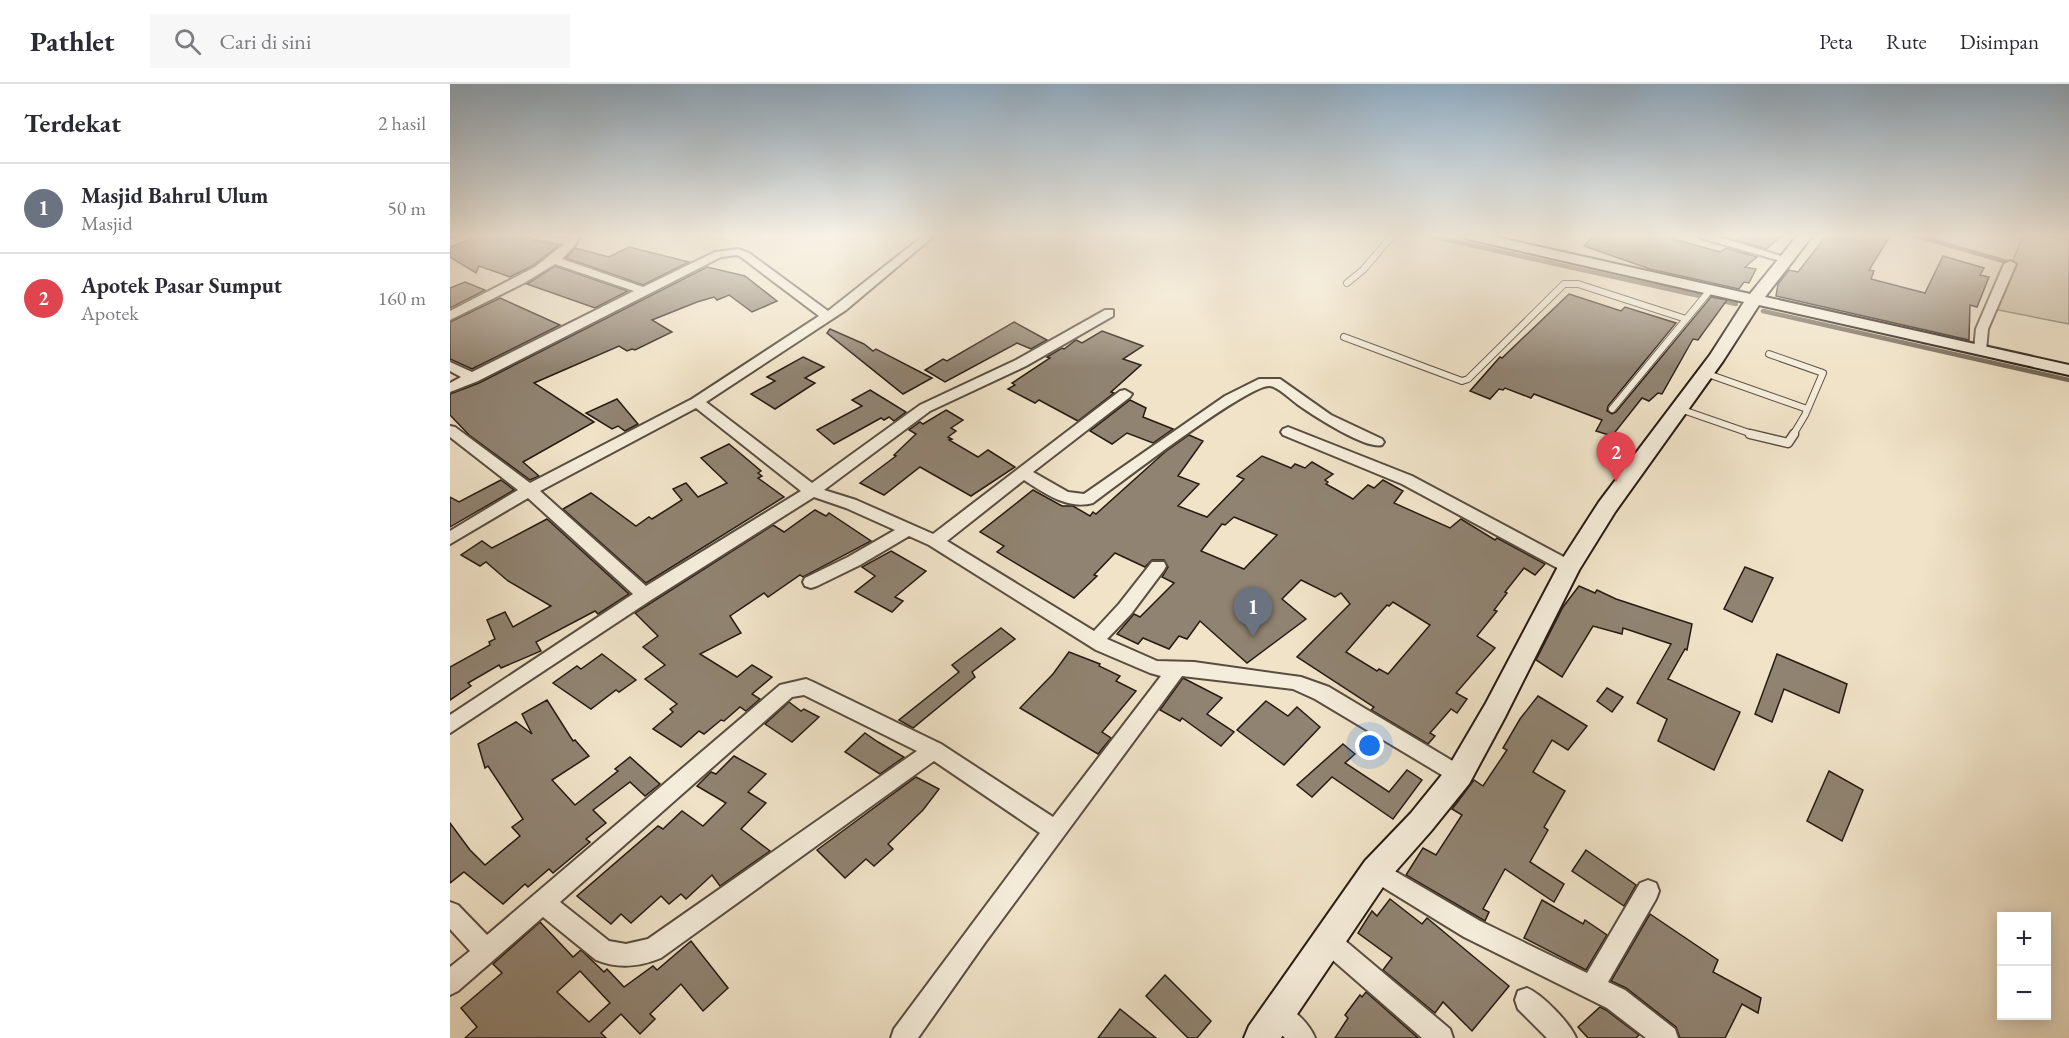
<!DOCTYPE html>
<html lang="id">
<head>
<meta charset="utf-8">
<style>
	:root { --surface:#fff; --page:#f7f7f7; --text:#2b2b33; --muted:#7c7c81; --line:#e1e1e2; --accent:#8f2418 }
	body { margin:0; font-family:"EB Garamond",serif; background:var(--page); color:var(--text) }
	.controls { position:absolute; right:18px; bottom:18px; display:grid; overflow:hidden; border-radius:0px; box-shadow:0 3px 15px #0003 }
	.controls button { width:54px; height:54px; display:grid; place-items:center; padding:0; border:0; border-bottom:2px solid var(--line); background:var(--surface); color:var(--text); font:30px sans-serif }
	.you { position:absolute; left:920px; top:662px; width:21px; height:21px; margin:-15px; border:4px solid #fff; border-radius:50%; background:#1a73e8; box-shadow:0 0 0 9px #1a73e833 }
	.badge { display:grid; place-items:center; width:39px; height:39px; border-radius:50%; background:var(--accent); color:#fff; font-size:20px; font-weight:700 }
	.pin { position:absolute; translate:-50% -50px; filter:drop-shadow(0 2px 3px #0008) }
	.pin::after { content:''; position:absolute; top:32px; width:21px; height:18px; background:inherit; clip-path:polygon(0 0,100% 0,50% 100%) }
	.list { margin:0; padding:0; list-style:none }
	h2 { display:flex; justify-content:space-between; align-items:center; height:78px; margin:0; padding:0 24px; font-size:26px }
	h2 small { font-size:20px; font-weight:400; color:var(--muted) }
	.list li { display:grid; grid-template-columns:39px 1fr auto; gap:18px; align-items:center; box-sizing:border-box; height:90px; padding:0 24px; border-top:2px solid var(--line) }
	.list b { display:block; font-size:22px; white-space:nowrap }
	.list p { margin:0; font-size:20px; white-space:nowrap; color:var(--muted) }
	.list em { font-size:20px; font-style:normal; color:var(--muted) }
	.icon { flex:none; width:33px; height:33px; fill:none; stroke:currentColor; stroke-width:2; stroke-linecap:round; stroke-linejoin:round }
	.map { position:relative; flex:none; width:1619px; height:954px; overflow:hidden }
	header { display:flex; align-items:center; gap:36px; box-sizing:border-box; height:84px; padding:0 30px; background:var(--surface); border-bottom:2px solid var(--line) }
	header strong { font-size:28px }
	nav { display:flex; gap:33px; margin-inline-start:auto; font-size:21px }
	.search { width:420px; height:54px; background:var(--page); display:flex; align-items:center; gap:15px; box-sizing:border-box; padding:0 21px; border-radius:0px; color:var(--muted); font-size:22px }
	main { display:flex }
	aside { flex:1; background:var(--surface) }
	.map>svg:first-child { display:block }
	.green { fill:#cec1a9; stroke:#7a6e5e; stroke-width:1.5 }
	.lines { fill:none; stroke-linecap:round; stroke-linejoin:round }
	.stream { stroke:#776a5a; stroke-width:4.5 }
	.building { fill:#908371; stroke:#271b13; stroke-width:1.5; fill-rule:evenodd }
	.service-far1-casing { stroke:#594d40; stroke-width:8 }
	.service-casing { stroke:#594d40; stroke-width:11 }
	.minor-casing { stroke:#594d40; stroke-width:4 }
	.secondary-casing { stroke:#271b13; stroke-width:4 }
	.service-far1 { stroke:#f5eddb; stroke-width:6 }
	.service { stroke:#f5eddb; stroke-width:8 }
	.minor { fill:#f5eddb; fill-rule:evenodd }
	.secondary { fill:#f5eddb; fill-rule:evenodd }
</style>
</head>
<body>
<header>
<strong>Pathlet</strong>
<div class="search"><svg class="icon" aria-label="search" viewBox="0 0 24 24"><circle cx="10" cy="10" r="6"/><path d="M15 15l6 6"/></svg>Cari di sini</div>
<nav><a>Peta</a><a>Rute</a><a>Disimpan</a></nav>
</header>
<main>
<aside>
<h2>Terdekat<small>2 hasil</small></h2>
<ul class="list">
<li><span class="badge" style="background:#6b7280">1</span><div><b>Masjid Bahrul Ulum</b><p>Masjid</p></div><em>50 m</em></li>
<li><span class="badge" style="background:#e0444e">2</span><div><b>Apotek Pasar Sumput</b><p>Apotek</p></div><em>160 m</em></li>
</ul>
</aside>
<div class="map">
<svg width="1619" height="954" viewBox="0 0 1619 954">
	<rect width="100%" height="100%" fill="#f0e3c8"/>
	<filter id="stains"><feTurbulence type="fractalNoise" baseFrequency=".00333" numOctaves="4"/><feColorMatrix values="0 0 0 0 .2 0 0 0 0 .09 0 0 0 0 .02 0 0 0 .5 -.17"/></filter>
	<radialGradient id="worn" r=".72"><stop offset=".6" stop-color="#630" stop-opacity="0"/><stop offset="1" stop-color="#630" stop-opacity=".3"/></radialGradient>
	<path class="green" d="M1573 152H1597L1619 155V240L1543 225Z"/>
	<g class="lines">
		<g class="stream">
			<path d="M980 152 1286 220"/>
			<path d="M1467 152 1564 180"/>
			<path d="M1313 227 1619 296"/>
		</g>
	</g>
	<g class="building">
		<path d="M27 152H79L82 156 109 161 84 181 60 193 29 182 26 189 0 173V164Z"/>
		<path d="M1144 152H1226L1223 155 1270 168 1276 164 1307 173 1295 183 1306 185 1299 199 1294 198 1289 205 1200 185 1134 162Z"/>
		<path d="M1292 152H1332L1316 165 1286 156Z"/>
		<path d="M1376 152H1440L1419 186 1424 187 1421 195 1475 209 1493 172 1534 184 1530 191 1539 193 1527 223 1520 221 1519 256 1326 212 1328 200 1339 186 1348 188Z"/>
		<path d="M179 163 239 178 193 201 116 174 125 164 159 173Z"/>
		<path d="M105 182 178 207 145 224 77 200Z"/>
		<path d="M257 183 295 192 327 217 302 228 279 211 267 216 264 213 247 218 202 236 222 248 185 266 182 265 177 267 169 262 84 299 144 338 73 378 89 392 80 396 19 351 0 331V310L29 299Z"/>
		<path d="M15 198 35 206 0 224V204Z"/>
		<path d="M1119 210 1171 227 1175 223 1226 239 1158 322 1157 327 1162 330 1166 328 1261 213 1277 216 1248 256 1243 255 1212 310 1208 309 1199 317 1192 314 1162 352 1146 347 1152 336 1084 310 1081 314 1055 304 1053 306 1049 305 1040 315 1020 307 1050 273 1052 274Z"/>
		<path d="M50 214 110 241 22 285 0 275V238Z"/>
		<path d="M564 238 597 256 581 265 567 259 495 298 475 286 493 275 497 277Z"/>
		<path d="M380 245 414 260 423 267 426 265 482 294 453 310 377 249Z"/>
		<path d="M652 247 693 262 673 275 691 281 661 308 664 309 628 337 589 316 585 319 558 305 565 301 562 299 600 274 597 273 612 264 614 265 626 256 632 259Z"/>
		<path d="M353 273 374 283 355 294 365 299 325 325 301 310 325 297 317 293Z"/>
		<path d="M420 306 456 328 444 337 439 333 434 336 431 334 384 360 367 346 412 322 402 316Z"/>
		<path d="M167 315 188 340 175 347 168 342 162 345 136 329Z"/>
		<path d="M680 316 696 324 693 333 723 345 703 359 677 349 662 360 640 347Z"/>
		<path d="M496 326 513 336 501 344 506 347 498 353 502 355 499 356 528 373 538 366 565 383 521 412 470 383 434 411 410 399 446 372 444 371 466 350 459 346 470 338 473 340Z"/>
		<path d="M739 351 753 357 728 392 749 400 728 422 757 433 794 395 787 392 812 372 841 384 845 380 855 384 862 378 883 390 875 396 878 398 876 400 903 415 918 401 924 404 933 396 953 407 944 419 1000 444 1011 435 1045 456 1047 454 1095 480 1085 491 1074 484 1055 508 1057 509 1044 526 1047 527 1027 552 1045 564 1006 609 1017 615 1007 629 1001 625 980 649 985 652 978 660 921 626 924 623 847 573 900 520 891 509 885 513 851 496 832 515 856 535 797 579 750 537 737 555 729 552 719 565 693 554 688 560 667 550 684 530 690 533 724 499 712 493 718 483 714 476H702L695 483 665 469 644 491 647 492 624 514 547 468 554 462 530 448 583 406 612 422H623L640 432 643 428 646 430 715 368ZM784 433 827 451 794 485 751 467 772 440 775 441ZM943 518 980 541 938 590 929 585 927 587 896 568 937 521 939 522Z"/>
		<path d="M279 360 311 387 308 389 312 392 308 394 334 413 196 499 113 425 141 409 186 442 199 433 202 435 232 416 223 405 236 399 248 413 277 399 251 374Z"/>
		<path d="M51 396 64 406 0 443V413L9 418Z"/>
		<path d="M365 426 376 432 379 429 421 457 353 493 350 491 318 513 314 509 280 532 291 549 250 570 287 593 302 581 322 593 302 610 310 615 296 627 290 623 274 637 271 636 254 650 249 647 231 663 203 645 223 628 220 625 227 620 195 595 215 581 193 563 208 552 185 529 323 441 334 448Z"/>
		<path d="M97 435 179 510 148 530 145 527 86 558 91 567 51 584 49 581 18 599 21 602 0 616V583L40 561 39 558 45 555 37 536 55 528 63 543 101 522 58 497 36 478 30 482 11 471 32 457 42 464Z"/>
		<path d="M441 467 476 487 445 513 453 517 442 528 405 508 425 492 412 483Z"/>
		<path d="M1295 483 1323 494 1302 538 1274 525Z"/>
		<path d="M1129 502 1145 509 1147 506 1166 515 1242 540 1237 566 1235 565 1218 595 1290 628 1264 686 1208 657 1217 635 1187 619 1221 560 1173 544 1172 550 1143 542 1112 593 1086 576 1113 523Z"/>
		<path d="M551 544 565 555 522 588 525 593 463 644 449 636 509 588 502 581Z"/>
		<path d="M619 568 650 580 649 582 670 592 666 597 686 607 652 648 661 654 648 670 570 624 603 590Z"/>
		<path d="M152 570 186 596 169 608 166 606 141 625 103 599 127 582 131 585Z"/>
		<path d="M1327 570 1397 600 1389 629 1334 605 1322 638 1305 630Z"/>
		<path d="M733 594 772 614 757 630 784 648 771 662 732 634 730 637 710 626Z"/>
		<path d="M1157 604 1173 613 1162 628 1147 617Z"/>
		<path d="M1088 612 1137 642 1118 666 1102 656 1083 688 1115 707 1094 743 1098 746 1080 778 1114 800 1104 818 1055 785 1033 825 1039 828 1035 837 956 791 973 764 986 771 1012 731 1002 725 1006 720 1024 696 1033 702 1057 666 1053 664 1070 635Z"/>
		<path d="M97 616 123 657 125 656 139 672 102 696 125 721 168 687 165 685 180 673 210 700 195 712 180 698 143 726 156 739 136 755 140 758 103 789 99 785 78 803 75 800 53 820 14 788 0 799V739L20 766 35 781 70 752 62 743 73 735 38 682 35 684 28 660 66 638 82 650 72 630Z"/>
		<path d="M816 617 838 632 847 623 870 643 834 681 787 646Z"/>
		<path d="M339 618 351 627 354 625 369 633 342 658 315 640Z"/>
		<path d="M415 649 428 658 454 673 430 690 395 668Z"/>
		<path d="M893 660 905 670 895 679 939 708 957 686 972 696 943 735 882 693 862 713 847 701Z"/>
		<path d="M284 672 316 690 298 708 316 719 291 745 320 767 270 802 262 791 236 815 231 810 219 820 211 812 181 839 171 830 161 840 127 812 208 742 213 745 232 727 253 742 276 719 247 702 261 688 266 690Z"/>
		<path d="M1379 687 1413 706 1392 757 1357 737Z"/>
		<path d="M466 693 489 705 473 726 438 760 443 765 424 782 416 775 395 794 367 766Z"/>
		<path d="M1136 766 1186 801 1174 822 1122 787Z"/>
		<path d="M940 815 972 840 977 834 1059 902 1022 947 993 918 985 929 933 886 942 874 908 849 922 827 927 832Z"/>
		<path d="M1092 816 1133 840 1135 836 1157 851 1136 886 1074 854Z"/>
		<path d="M1200 830 1268 876 1263 888 1311 914 1308 929 1292 920 1275 954H1230L1226 943 1176 904 1161 897Z"/>
		<path d="M90 838 123 873 131 866 154 888 157 885 174 903 203 882 207 886 241 857 278 904 253 927 231 900 200 930 205 935 190 950 171 930 151 949 156 954H15L27 943 11 924 52 889 43 880ZM130 887 160 919 139 938 107 908Z"/>
		<path d="M715 891 761 937 747 954H738L696 912Z"/>
		<path d="M916 908 968 954H885L898 934 895 931 910 911 912 913Z"/>
		<path d="M1150 923 1156 926 1189 951 1186 954H1138L1128 943Z"/>
		<path d="M670 925 706 954H648Z"/>
	</g>
	<g class="lines">
		<g class="service-far1-casing">
			<g id="service-far1">
				<path d="M897 199 913 186 942 152"/>
				<path d="M894 253 1012 297 1018 295 1114 200H1128L1236 235"/>
				<path d="M1319 270 1373 289 1355 331 1343 351"/>
				<path d="M1255 289 1357 325"/>
				<path d="M1162 325 1261 205"/>
				<path d="M1230 325 1305 351"/>
			</g>
		</g>
		<g class="service-casing">
			<path id="service" d="M1300 350 1338 359 1344 350"/>
		</g>
		<g class="minor-casing">
			<g id="minor">
				<path d="M10 152H25L0 162V155Z"/>
				<path d="M81 152 117 154 119 152H129L126 160 112 175 193 203 265 168 288 165 299 169 378 227 473 152H484L396 226 256 318 362 399 470 321 566 276 655 226H663V232L576 282 480 327 374 406 406 416 483 450 670 307 675 306 682 310 680 313 583 388 618 408 634 410 775 312 809 295H830L881 331 932 355 934 358 932 361C916 366 861 330 847 320 839 314 828 303 820 302 798 300 669 400 643 419 618 426 594 409 574 396L497 457 644 547 669 520 702 478H714L716 482 714 486 681 530 657 555 707 577 744 578 851 593 879 603 1016 685 1019 691 1016 697 1009 700 1002 697 865 615 843 605 732 592 534 860 468 954H441L444 945 590 749 484 677 211 874C189 883 168 885 146 876L93 833 8 907 0 911V883L20 867 0 845V818L8 821 37 851 330 601 356 595 363 598 491 660 603 733 711 592 700 589 646 566 479 461 459 452 410 481 367 502 361 504 355 502 353 498 355 494 398 473 445 446 396 424 364 413 201 516 0 649V631L183 510 78 414 0 460V447L68 406 0 353V342L5 343 80 399 242 315 369 232 291 173 287 171 271 173 28 297 0 308V299L11 293 0 287V278L22 288 184 207 105 180 74 199 0 236V227L85 183 114 160 82 154ZM246 324 351 407 196 502 90 407ZM354 611 467 667 198 855 176 860 159 857 110 818 342 613Z"/>
				<path d="M1250 152H1266L1344 176 1338 179 1334 178 1251 154Z"/>
				<path d="M1560 177 1566 180 1538 245 1536 266 1535 269H1525L1524 266 1526 245 1554 180Z"/>
				<path d="M838 343 962 392 1125 479 1127 483 1125 487H1113L952 400 833 351 831 348 833 345Z"/>
				<path d="M926 776 1030 837 1137 889 1190 799 1198 796 1206 799 1209 807 1206 815 1158 898 1175 906 1225 945 1228 954H1196L1157 924 1014 853 918 794 915 787 918 780Z"/>
				<path d="M878 845 886 849 1000 945 1003 954H972L870 865 866 857 870 849Z"/>
				<path d="M1077 904C1092 910 1120 939 1126 954H1097L1068 925 1065 916 1068 907Z"/>
				<path d="M828 918C843 924 859 939 865 954H835L819 939 816 930 819 921Z"/>
			</g>
		</g>
		<g class="secondary-casing">
			<path id="secondary" d="M1015 152H1041L1300 210 1347 152H1362L1315 213 1619 281V291L1309 221 1273 277 1165 428 1129 486 1054 635 1019 700 981 747 937 797 831 954H794L799 942 915 777 961 729 999 682 1036 619 1111 477 1149 418 1260 271 1294 218 1022 156 1017 155Z"/>
		</g>
		<use href="#service-far1" class="service-far1"/>
		<use href="#service" class="service"/>
		<use href="#minor" class="minor"/>
		<use href="#secondary" class="secondary"/>
	</g>
	<linearGradient id="sky" x2="0" y2="1"><stop stop-color="#90acc2"/><stop offset="0.53" stop-color="#f8f2e6"/><stop offset="1" stop-color="#f8f2e6" stop-opacity="0"/></linearGradient>
	<rect width="1619" height="285" fill="url(#sky)"/>
	<rect width="100%" height="100%" filter="url(#stains)"/>
	<rect width="100%" height="100%" fill="url(#worn)"/>
</svg>
<div class="controls">
<button>+</button>
<button>−</button>
</div>
<div class="you"></div>
<div class="pin badge" style="left:803px;top:553px;background:#6b7280">1</div>
<div class="pin badge" style="left:1166px;top:398px;background:#e0444e">2</div>
</div>
</main>
</body>
</html>
